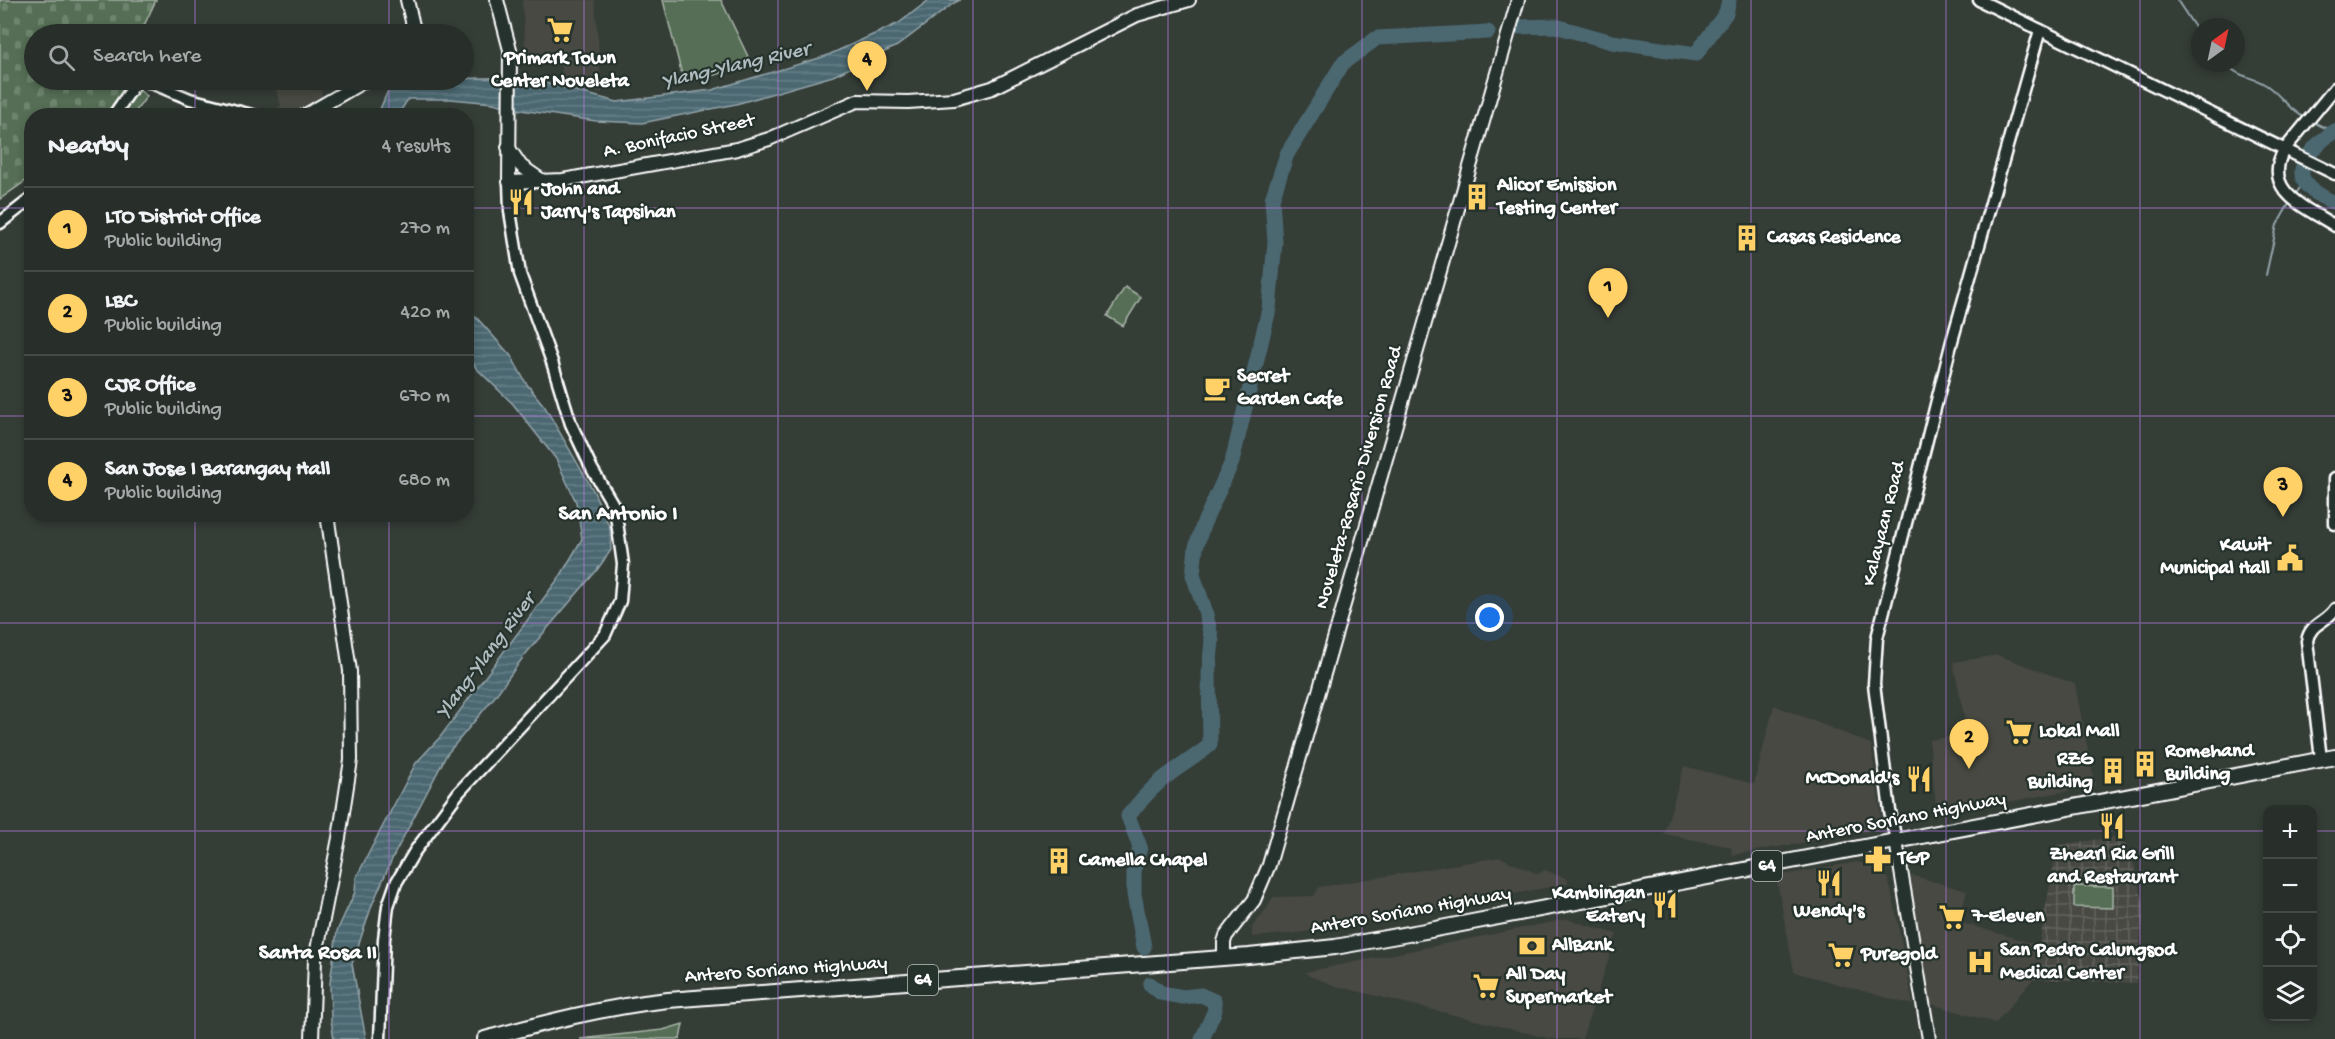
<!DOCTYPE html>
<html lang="en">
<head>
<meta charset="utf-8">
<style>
	:root { --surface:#282e29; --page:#343a35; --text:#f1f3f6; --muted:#a5a8a8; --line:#444a46; --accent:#ffd166 }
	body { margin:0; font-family:"Gochi Hand",sans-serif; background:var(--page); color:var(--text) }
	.controls { position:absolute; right:18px; bottom:18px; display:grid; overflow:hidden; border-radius:12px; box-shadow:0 3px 9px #0003 }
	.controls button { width:54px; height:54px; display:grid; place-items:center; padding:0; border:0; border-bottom:2px solid var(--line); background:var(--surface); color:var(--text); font:30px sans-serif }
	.compass { position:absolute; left:2191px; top:18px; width:54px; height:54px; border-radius:50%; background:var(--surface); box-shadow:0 3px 9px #0003; rotate:33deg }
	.you { position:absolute; left:1490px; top:618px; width:21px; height:21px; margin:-15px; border:4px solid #fff; border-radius:50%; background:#1a73e8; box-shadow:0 0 0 9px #1a73e833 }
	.badge { display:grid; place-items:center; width:39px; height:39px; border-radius:50%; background:var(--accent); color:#111; font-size:20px; font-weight:700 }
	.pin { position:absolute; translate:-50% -50px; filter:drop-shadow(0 2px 3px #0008) }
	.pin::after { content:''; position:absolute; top:32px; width:21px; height:18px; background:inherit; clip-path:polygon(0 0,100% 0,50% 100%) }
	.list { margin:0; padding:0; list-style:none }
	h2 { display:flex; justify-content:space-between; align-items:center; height:78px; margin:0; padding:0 24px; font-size:26px }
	h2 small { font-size:20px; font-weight:400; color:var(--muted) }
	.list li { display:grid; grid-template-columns:39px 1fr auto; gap:18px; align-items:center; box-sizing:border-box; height:84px; padding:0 24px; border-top:2px solid var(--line) }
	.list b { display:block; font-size:22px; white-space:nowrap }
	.list p { margin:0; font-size:20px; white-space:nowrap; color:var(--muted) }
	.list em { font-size:20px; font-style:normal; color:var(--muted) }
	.icon { flex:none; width:33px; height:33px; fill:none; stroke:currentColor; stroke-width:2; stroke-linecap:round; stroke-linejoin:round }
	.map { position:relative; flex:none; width:2335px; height:1039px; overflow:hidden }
	.search { position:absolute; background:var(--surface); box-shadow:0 3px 9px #0003; left:24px; top:24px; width:450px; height:66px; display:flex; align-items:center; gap:15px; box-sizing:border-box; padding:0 21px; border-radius:33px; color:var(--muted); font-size:22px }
	.panel { position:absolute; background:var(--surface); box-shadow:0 3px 9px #0003; left:24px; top:108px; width:450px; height:414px; border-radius:24px }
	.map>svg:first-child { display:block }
	.built { fill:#474843 }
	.industrial { fill:url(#industrial-grid) }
	.grass { fill:#546e54; stroke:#aab6aa; stroke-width:1.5 }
	.cemetery { fill:url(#cemetery-stones); stroke:#aab6aa; stroke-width:1.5 }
	.water { fill:url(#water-rules); stroke:#93a4aa; stroke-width:1.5 }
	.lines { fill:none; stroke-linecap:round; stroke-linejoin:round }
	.stream { stroke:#93a4aa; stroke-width:2 }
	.river { stroke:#4b6871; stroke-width:15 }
	.tertiary-casing { stroke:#fff; stroke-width:15 }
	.secondary-casing { stroke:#fff; stroke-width:16 }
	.primary-casing { stroke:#fff; stroke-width:18 }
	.tertiary { stroke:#26332d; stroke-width:10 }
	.secondary { stroke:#26332d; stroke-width:12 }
	.primary { stroke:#26332d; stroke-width:14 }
	.grid { fill:none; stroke:#a976d5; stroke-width:1.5; stroke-opacity:0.55 }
	.labels { text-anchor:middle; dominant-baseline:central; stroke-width:4.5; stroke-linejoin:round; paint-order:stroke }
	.shield { fill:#26332d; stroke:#bec2c0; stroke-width:1.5 }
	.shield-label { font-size:18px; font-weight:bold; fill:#fff }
	.poi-label { font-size:20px; font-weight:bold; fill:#fff; stroke:#26332d; text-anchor:start }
	.street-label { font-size:20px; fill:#fff; stroke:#26332d }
	.water-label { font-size:21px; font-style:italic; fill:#aebbbf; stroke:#26332d }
	.quarter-label { font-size:22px; font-weight:bold; fill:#fff; stroke:#26332d }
</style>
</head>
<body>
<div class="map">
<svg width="2335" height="1039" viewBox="0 0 2335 1039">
	<defs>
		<pattern id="industrial-grid" width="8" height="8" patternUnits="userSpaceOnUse" patternTransform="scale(1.5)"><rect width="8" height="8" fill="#474843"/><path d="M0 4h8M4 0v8" fill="none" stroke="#63635f"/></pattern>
		<pattern id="cemetery-stones" width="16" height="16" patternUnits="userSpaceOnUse" patternTransform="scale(1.5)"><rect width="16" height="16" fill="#546e54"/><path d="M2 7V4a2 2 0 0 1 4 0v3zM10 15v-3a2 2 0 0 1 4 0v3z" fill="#6e846e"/></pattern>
		<pattern id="water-rules" width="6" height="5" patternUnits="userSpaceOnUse" patternTransform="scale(1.5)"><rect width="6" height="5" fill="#4b6871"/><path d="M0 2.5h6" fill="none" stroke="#667f86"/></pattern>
	</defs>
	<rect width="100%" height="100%" fill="#353d37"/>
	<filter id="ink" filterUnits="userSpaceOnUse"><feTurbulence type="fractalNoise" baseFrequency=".0167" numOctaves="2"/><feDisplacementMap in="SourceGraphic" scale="12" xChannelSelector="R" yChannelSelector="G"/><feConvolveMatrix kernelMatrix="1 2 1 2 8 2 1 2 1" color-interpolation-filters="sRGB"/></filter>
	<g filter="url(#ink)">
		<g class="built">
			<path d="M522 0H595L602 93 561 85 562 67 526 60Z"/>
			<path d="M277 80H296L321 90 323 104 296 115H278L277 108 281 106 275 86 281 82Z"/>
			<path d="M1998 655 2075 684 2095 786 1937 815 1929 740 1953 736 1955 728 1966 726 1953 662Z"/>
			<path d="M1774 705 1871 744 1883 829 1732 855 1731 847 1664 834 1684 766 1754 784Z"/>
			<path d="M1500 857 1538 874 1545 870 1568 879V884L1299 933 1252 937V927L1267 908 1273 897 1314 896 1319 887Z"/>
			<path d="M1857 862 1886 870 1895 907 1913 1005 1794 972 1776 876Z"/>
			<path d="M1911 875 1967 891 1959 922 2039 945 2033 979 1996 1023 1931 1004 1913 908Z"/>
			<path d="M1567 919 1617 934 1582 1039H1551L1336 986 1309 976 1305 972Z"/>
		</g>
		<path class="industrial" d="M2122 836 2135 867 2144 906 2136 983 2033 979 2057 845Z"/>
		<g class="grass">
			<path d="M663 0H721L752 65 684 83Z"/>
			<path d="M136 88 147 96 133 115H122L118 113Z"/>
			<path d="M1125 287 1141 297 1123 326 1107 316Z"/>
			<path d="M2074 886 2113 887V908L2074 907Z"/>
			<path d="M683 1024 680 1039H580L663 1030Z"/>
		</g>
		<path class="cemetery" d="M0 0H156L140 34H34V80H147L143 86 133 82 109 115 32 116 31 177 0 199Z"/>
		<g class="water">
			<path d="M929 0H960L954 3 897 46 833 76 736 104 642 123 596 121 521 110 493 103 451 99H408L398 115 377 116 390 86 399 80 523 77 617 102 712 90 826 56 899 23Z"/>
			<path d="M467 307 511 356 526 383 545 407 594 492 610 528 611 550 597 570 524 656 493 699 447 754 393 857 372 905 352 964 366 1039H334L331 1020 330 983 337 931 355 892 356 878 376 839 416 763 441 736 561 575 582 539 576 502 556 459 513 404 476 368 467 352Z"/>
		</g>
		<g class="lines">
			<g class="stream">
				<path d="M2177 0 2200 35"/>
				<path d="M2225 63C2240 79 2250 75 2266 85 2281 95 2288 109 2305 118"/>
				<path d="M2313 122 2334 132"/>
				<path d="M2295 195 2304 182"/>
				<path d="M2266 275 2277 225 2290 202"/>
				<path d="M1149 981 1150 984"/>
			</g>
			<g class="river">
				<path d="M1516 27 1555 26 1612 42 1696 54 1726 13 1729 0"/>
				<path d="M2335 131C2322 139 2294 163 2304 181 2310 192 2324 198 2335 203"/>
				<path d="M1253 376 1269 309 1275 242 1272 199 1287 154 1343 63 1377 38 1488 32"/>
				<path d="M1144 947 1134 894V872L1140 847 1128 816C1140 801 1155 784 1171 773 1185 763 1198 755 1210 745L1209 671 1212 641 1205 610 1193 575 1196 547 1203 525 1232 462 1250 387"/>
				<path d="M1150 984 1161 993 1183 997 1201 995 1214 1001 1215 1010 1202 1039"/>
			</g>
			<g class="tertiary-casing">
				<g id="tertiary">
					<path d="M1979 0 2335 174"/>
					<path d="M144 80 190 99 256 116"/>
					<path d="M2335 88 2284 150C2261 191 2307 208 2335 226"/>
					<path d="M113 116 138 80"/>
					<path d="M0 223 32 198"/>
					<path d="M2335 478V524"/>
					<path d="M2321 759 2307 641C2310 623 2326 623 2335 609"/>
					<path d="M1896 841 1890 811 1874 684 1877 638 1952 341 2040 30"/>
					<path d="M380 1039 384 939 388 906 396 883 415 851 459 792 605 635 620 601 623 564 615 508 592 469 571 424 552 362 520 274 510 211 509 182"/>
				</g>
			</g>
			<g class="secondary-casing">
				<g id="secondary">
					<path d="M407 0 415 34"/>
					<path d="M497 0 510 50 509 182 563 180 737 149 769 139 857 101 908 102 954 99 992 88 1137 15 1189 0"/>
					<path d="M304 116 366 80"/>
					<path d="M508 147 521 166 544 182"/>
					<path d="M1896 841 1929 1039"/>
					<path d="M1224 957V942L1226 936 1254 900 1269 865 1518 0"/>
					<path d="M312 1039 315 960 339 838 351 760 350 671 327 514"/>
				</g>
			</g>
			<g class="primary-casing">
				<path id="primary" d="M485 1039C546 1022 605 1007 668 1000L1249 956 1335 947 1425 931 2335 757"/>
			</g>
			<use href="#tertiary" class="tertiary"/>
			<use href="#secondary" class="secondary"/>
			<use href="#primary" class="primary"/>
		</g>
	</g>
	<path class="grid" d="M195 0V34M389 0V34M584 0V1039M778 0V1039M973 0V1039M1168 0V1039M1362 0V1039M1557 0V1039M1751 0V1039M1946 0V1039M2140 0V1039M195 80V116M389 80V116M0 208H32M466 208H2335M0 416H32M466 416H2335M195 514V1039M389 514V1039M0 623H2335M0 831H2268M2312 831H2335"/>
	<defs>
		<g id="supermarket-bare" transform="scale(2.07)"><path d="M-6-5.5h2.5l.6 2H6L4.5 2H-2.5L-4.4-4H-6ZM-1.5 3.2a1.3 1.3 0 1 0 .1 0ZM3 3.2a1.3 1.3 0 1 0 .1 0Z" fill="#ffd166" stroke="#26332d" stroke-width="2.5" paint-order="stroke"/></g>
		<g id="building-bare" transform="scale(2.07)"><path d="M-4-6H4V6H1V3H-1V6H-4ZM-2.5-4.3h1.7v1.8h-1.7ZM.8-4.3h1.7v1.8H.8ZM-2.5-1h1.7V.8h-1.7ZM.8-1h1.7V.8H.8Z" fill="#ffd166" stroke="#26332d" stroke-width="2.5" paint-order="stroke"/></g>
		<g id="restaurant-bare" transform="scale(2.07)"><path d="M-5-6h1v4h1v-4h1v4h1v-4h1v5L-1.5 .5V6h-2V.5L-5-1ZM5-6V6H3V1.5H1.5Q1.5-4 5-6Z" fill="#ffd166" stroke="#26332d" stroke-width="2.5" paint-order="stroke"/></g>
		<g id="cafe-bare" transform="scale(2.07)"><path d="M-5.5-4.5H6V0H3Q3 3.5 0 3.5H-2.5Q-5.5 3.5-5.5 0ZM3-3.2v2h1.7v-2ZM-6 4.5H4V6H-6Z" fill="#ffd166" stroke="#26332d" stroke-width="2.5" paint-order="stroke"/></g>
		<g id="civic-bare" transform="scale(2.07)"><path d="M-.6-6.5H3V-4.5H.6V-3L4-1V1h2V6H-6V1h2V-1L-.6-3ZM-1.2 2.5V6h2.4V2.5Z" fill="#ffd166" stroke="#26332d" stroke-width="2.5" paint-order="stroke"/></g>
		<g id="pharmacy-bare" transform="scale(2.07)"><path d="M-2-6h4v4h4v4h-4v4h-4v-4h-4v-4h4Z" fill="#ffd166" stroke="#26332d" stroke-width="2.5" paint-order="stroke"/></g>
		<g id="bank-bare" transform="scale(2.07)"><path d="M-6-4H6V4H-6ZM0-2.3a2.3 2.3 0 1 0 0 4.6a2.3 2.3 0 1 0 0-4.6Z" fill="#ffd166" stroke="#26332d" stroke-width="2.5" paint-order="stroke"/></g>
		<g id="hospital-bare" transform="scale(2.07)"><path d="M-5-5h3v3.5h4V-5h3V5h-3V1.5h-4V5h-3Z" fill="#ffd166" stroke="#26332d" stroke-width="2.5" paint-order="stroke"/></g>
	</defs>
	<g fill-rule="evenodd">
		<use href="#supermarket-bare" x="560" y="30"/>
		<use href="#building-bare" x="1477" y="197"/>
		<use href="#restaurant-bare" x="521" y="202"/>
		<use href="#building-bare" x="1747" y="238"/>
		<use href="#cafe-bare" x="1217" y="388"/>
		<use href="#civic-bare" x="2290" y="558"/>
		<use href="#supermarket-bare" x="2019" y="732"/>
		<use href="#building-bare" x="2145" y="764"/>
		<use href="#building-bare" x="2113" y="771"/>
		<use href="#restaurant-bare" x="1919" y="779"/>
		<use href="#restaurant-bare" x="2112" y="826"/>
		<use href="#pharmacy-bare" x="1878" y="859"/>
		<use href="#building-bare" x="1059" y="861"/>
		<use href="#restaurant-bare" x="1829" y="883"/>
		<use href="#restaurant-bare" x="1665" y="905"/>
		<use href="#supermarket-bare" x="1952" y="917"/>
		<use href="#bank-bare" x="1532" y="946"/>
		<use href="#supermarket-bare" x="1841" y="955"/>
		<use href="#hospital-bare" x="1980" y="962"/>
		<use href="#supermarket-bare" x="1486" y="986"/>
	</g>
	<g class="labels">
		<g class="shield">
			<rect x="1752" y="851" width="30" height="30" rx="4.5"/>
			<rect x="908" y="965" width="30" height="30" rx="4.5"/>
		</g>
		<g class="shield-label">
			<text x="1767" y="866">64</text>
			<text x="923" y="980">64</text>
		</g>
		<g class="poi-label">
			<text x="560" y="59" text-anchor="middle">Primark Town<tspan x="560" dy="23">Center Noveleta</tspan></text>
			<text x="1497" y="186">Alicor Emission<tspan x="1497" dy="23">Testing Center</tspan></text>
			<text x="541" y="190">John and<tspan x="541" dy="23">Jarry's Tapsihan</tspan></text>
			<text x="1767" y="238">Casas Residence</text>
			<text x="1237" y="377">Secret<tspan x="1237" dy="23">Garden Cafe</tspan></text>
			<text x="2270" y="546" text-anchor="end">Kawit<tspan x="2270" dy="23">Municipal Hall</tspan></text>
			<text x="2039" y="732">Lokal Mall</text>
			<text x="2165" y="752">Romehand<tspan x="2165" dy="23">Building</tspan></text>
			<text x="2093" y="760" text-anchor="end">RZG<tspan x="2093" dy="23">Building</tspan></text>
			<text x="1899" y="779" text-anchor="end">McDonald's</text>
			<text x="2112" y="855" text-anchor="middle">Zhearl Ria Grill<tspan x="2112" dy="23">and Restaurant</tspan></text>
			<text x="1898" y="859">TGP</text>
			<text x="1079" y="861">Camella Chapel</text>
			<text x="1645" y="894" text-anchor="end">Kambingan<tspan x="1645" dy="23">Eatery</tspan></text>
			<text x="1829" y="912" text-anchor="middle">Wendy's</text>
			<text x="1972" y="917">7-Eleven</text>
			<text x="1552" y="946">AllBank</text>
			<text x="2000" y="951">San Pedro Calungsod<tspan x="2000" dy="23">Medical Center</tspan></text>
			<text x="1861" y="955">Puregold</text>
			<text x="1506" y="975">All Day<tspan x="1506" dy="23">Supermarket</tspan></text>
		</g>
		<g class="street-label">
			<text transform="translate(679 137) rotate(-12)">A. Bonifacio Street</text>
			<text transform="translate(1360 478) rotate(-74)">Noveleta-Rosario Diversion Road</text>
			<text transform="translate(1885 524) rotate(-76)">Kalayaan Road</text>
			<text transform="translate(1906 819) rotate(-11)">Antero Soriano Highway</text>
			<text transform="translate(1411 912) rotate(-10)">Antero Soriano Highway</text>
			<text transform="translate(786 971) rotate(-4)">Antero Soriano Highway</text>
		</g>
		<g class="water-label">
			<text transform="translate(736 67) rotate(-13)">Ylang-Ylang River</text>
			<text transform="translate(487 657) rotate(-53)">Ylang-Ylang River</text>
		</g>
		<g class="quarter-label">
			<text x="618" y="515">San Antonio I</text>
			<text x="318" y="954">Santa Rosa II</text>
		</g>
	</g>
</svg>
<div class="controls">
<button>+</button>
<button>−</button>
<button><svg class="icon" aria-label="locate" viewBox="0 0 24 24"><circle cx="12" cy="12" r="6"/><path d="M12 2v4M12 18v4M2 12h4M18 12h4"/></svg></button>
<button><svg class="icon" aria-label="layers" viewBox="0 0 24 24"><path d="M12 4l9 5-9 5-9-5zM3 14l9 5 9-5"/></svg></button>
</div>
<svg class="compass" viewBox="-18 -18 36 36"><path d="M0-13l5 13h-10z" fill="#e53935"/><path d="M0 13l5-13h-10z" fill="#a5a8a8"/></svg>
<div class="you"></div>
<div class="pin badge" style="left:1608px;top:318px">1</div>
<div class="pin badge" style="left:1969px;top:769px">2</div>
<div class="pin badge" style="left:2283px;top:517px">3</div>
<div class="pin badge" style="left:867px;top:91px">4</div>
<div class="search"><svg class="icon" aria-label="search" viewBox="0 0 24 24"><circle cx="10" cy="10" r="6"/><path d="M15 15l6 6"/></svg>Search here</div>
<section class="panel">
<h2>Nearby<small>4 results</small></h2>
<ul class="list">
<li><span class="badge">1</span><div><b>LTO District Office</b><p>Public building</p></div><em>270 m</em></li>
<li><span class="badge">2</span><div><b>LBC</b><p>Public building</p></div><em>420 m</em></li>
<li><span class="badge">3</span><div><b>CJR Office</b><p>Public building</p></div><em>670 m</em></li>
<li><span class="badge">4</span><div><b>San Jose I Barangay Hall</b><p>Public building</p></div><em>680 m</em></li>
</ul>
</section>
</div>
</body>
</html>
